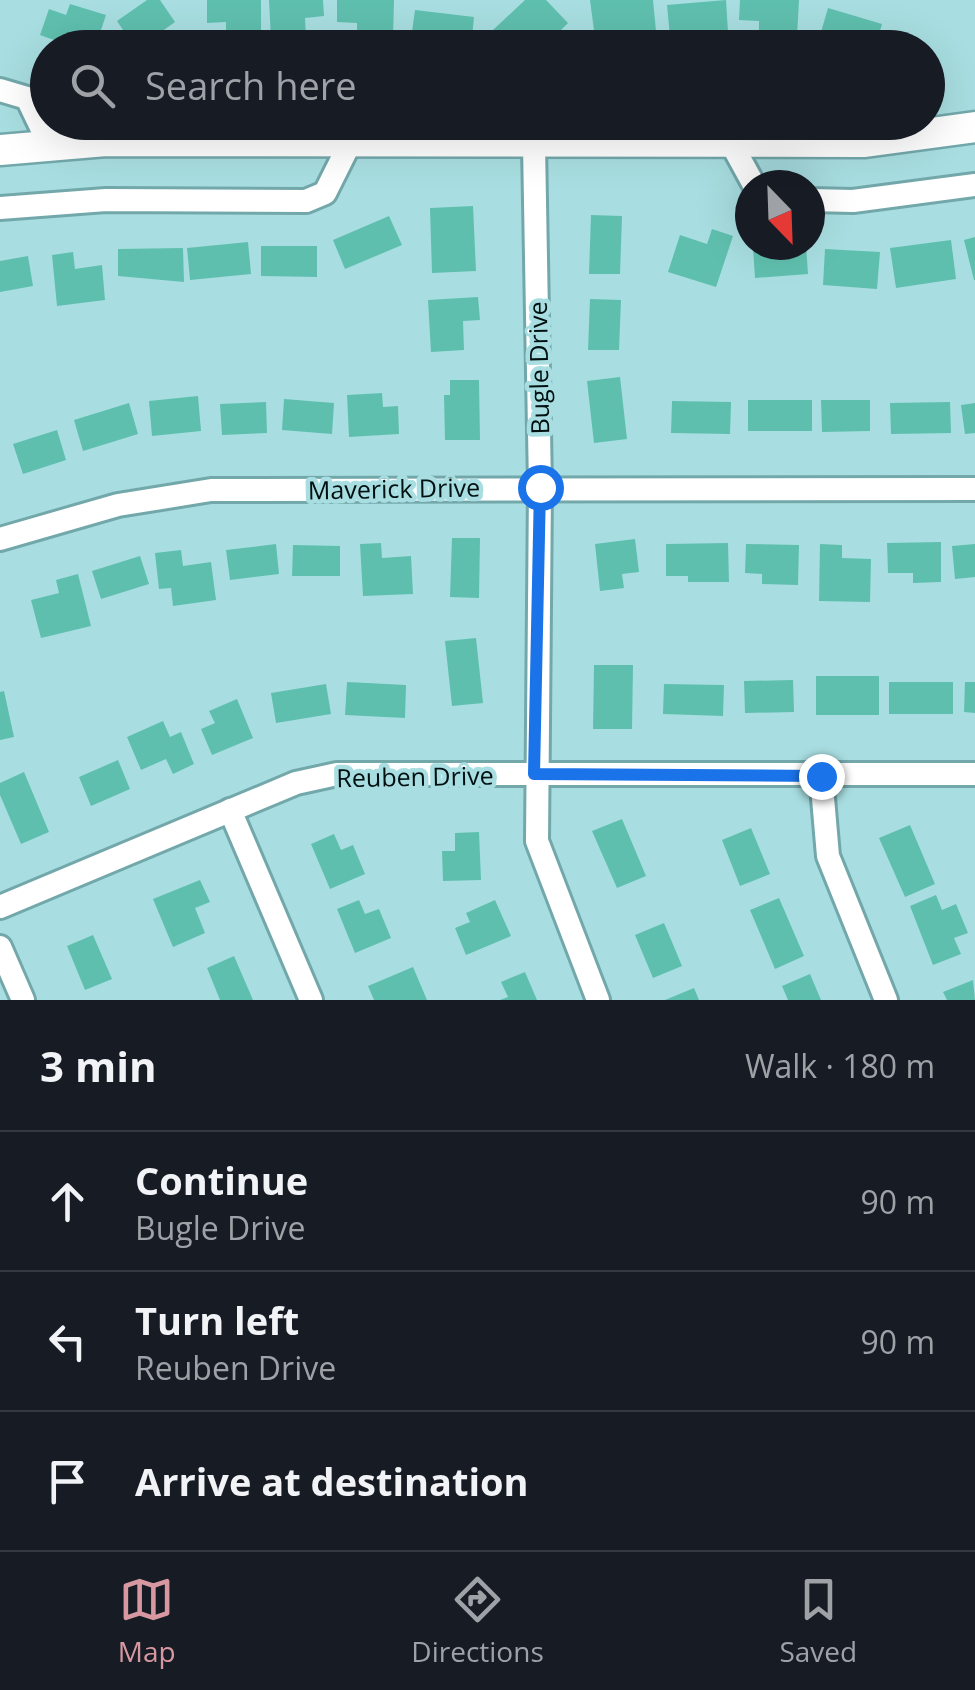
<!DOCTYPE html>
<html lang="en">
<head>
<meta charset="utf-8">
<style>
	:root { --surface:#171b24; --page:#20242c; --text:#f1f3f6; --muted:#9ea1a6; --line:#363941; --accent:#d898a1 }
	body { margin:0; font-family:"Open Sans",sans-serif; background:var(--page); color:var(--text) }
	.compass { position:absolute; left:735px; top:170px; width:90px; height:90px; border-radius:50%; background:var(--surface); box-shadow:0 10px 40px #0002; rotate:157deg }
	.stop { position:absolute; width:30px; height:30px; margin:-22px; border:8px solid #1a73e8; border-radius:50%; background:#fff }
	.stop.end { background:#1a73e8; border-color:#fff; box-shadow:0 2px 10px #0008 }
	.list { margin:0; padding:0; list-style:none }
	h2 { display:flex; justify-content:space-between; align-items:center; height:130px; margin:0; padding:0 40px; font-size:42px }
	h2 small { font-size:32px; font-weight:400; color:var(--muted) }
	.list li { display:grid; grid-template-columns:65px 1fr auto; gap:30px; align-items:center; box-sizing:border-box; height:140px; padding:0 40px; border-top:2px solid var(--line) }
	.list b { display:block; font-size:38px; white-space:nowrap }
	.list p { margin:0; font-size:32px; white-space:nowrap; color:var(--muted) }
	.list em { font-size:32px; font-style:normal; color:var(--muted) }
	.icon { flex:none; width:55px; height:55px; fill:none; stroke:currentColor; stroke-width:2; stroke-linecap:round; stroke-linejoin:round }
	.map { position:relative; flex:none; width:975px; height:1000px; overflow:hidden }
	.search { position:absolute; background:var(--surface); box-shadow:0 10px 40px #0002; left:30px; right:30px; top:30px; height:110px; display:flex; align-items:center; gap:25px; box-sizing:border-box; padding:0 35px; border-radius:55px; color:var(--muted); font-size:38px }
	.sheet { height:550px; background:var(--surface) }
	nav { display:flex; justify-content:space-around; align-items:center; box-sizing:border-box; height:140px; border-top:2px solid var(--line); background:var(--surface); font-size:28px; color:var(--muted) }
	nav a { display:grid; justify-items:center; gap:5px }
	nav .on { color:var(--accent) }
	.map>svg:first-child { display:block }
	.building { fill:#5fbfae }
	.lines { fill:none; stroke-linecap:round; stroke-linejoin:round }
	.minor-casing { stroke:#73a8ab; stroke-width:28 }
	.major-casing { stroke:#73a8ab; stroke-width:35 }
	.minor { stroke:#fff; stroke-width:22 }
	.major { stroke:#fff; stroke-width:30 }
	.route { stroke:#1a73e8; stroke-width:12 }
	.labels { text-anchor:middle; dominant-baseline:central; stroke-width:9; stroke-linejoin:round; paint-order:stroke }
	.street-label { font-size:25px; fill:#000f10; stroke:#a8dee1 }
</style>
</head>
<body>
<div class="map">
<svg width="975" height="1000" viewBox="0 0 975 1000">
	<rect width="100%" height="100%" fill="#a8dee1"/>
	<g class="building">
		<path d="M147 0H160L175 22 161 32 171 48H135L117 21Z"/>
		<path d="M207 0H261V37H226V22L207 23Z"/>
		<path d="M269 0H323L324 16 305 18 306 37 271 39Z"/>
		<path d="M337 0H394L393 38H357V23L337 22Z"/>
		<path d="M525 0H546L568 23 543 48 530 38 520 48H510L493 30Z"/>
		<path d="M590 0H653L656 31 595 38Z"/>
		<path d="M726 0 728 32 670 37 667 5Z"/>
		<path d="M740 0H799L797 36 759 34V21L739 20Z"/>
		<path d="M70 4 106 15 95 48H55L57 41 40 35 49 9 66 15Z"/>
		<path d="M828 8 882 24 875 48H846L819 39Z"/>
		<path d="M415 10 474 17 471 48 410 47Z"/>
		<path d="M473 206 476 271 432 273 430 208Z"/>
		<path d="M591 215 622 216 620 274H589Z"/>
		<path d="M389 216 402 245 345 269 333 240Z"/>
		<path d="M712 229 733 236 716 287 668 272 680 235 707 244Z"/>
		<path d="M975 237V280H974L964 240Z"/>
		<path d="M951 240 956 279 896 288 890 248Z"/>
		<path d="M248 242 251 274 190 280 187 248Z"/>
		<path d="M789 245H806L808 274 755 278 753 247Z"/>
		<path d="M261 246H317V277L261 276Z"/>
		<path d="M183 248 184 282 118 276V249Z"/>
		<path d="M825 249 880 252 877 289 823 285Z"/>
		<path d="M73 252 75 269 102 265 105 300 57 306 52 255Z"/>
		<path d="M28 256 33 286 0 292V261Z"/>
		<path d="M478 297 480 320 463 321 464 350 431 352 428 300Z"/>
		<path d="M590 299 621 300 619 350H588Z"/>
		<path d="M620 377 627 439 594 443 587 381Z"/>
		<path d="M450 380H479L480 440H445L444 395H450Z"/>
		<path d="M382 393 383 407 398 406 399 434 349 437 347 395Z"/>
		<path d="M198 396 201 431 152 436 149 401Z"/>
		<path d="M284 399 334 403 332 434 282 430Z"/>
		<rect x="748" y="400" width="64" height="31"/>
		<path d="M821 400H870V431L822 432Z"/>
		<path d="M672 401 731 402 730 434 671 433Z"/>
		<path d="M266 402 267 433 222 435 220 404Z"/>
		<path d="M950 402 951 433 891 434 890 403Z"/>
		<path d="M129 403 138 434 83 451 74 420Z"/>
		<path d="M975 403V433L965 434 961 405Z"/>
		<path d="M57 430 66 460 23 474 13 444Z"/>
		<path d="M452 538H480L479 598 450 597Z"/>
		<path d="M635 539 639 572 622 574 624 588 600 591 595 544Z"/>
		<path d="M941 542V582L913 583V573H888L887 543Z"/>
		<path d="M381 543 382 558 411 556 413 594 363 596 360 544Z"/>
		<path d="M728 543 729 582H688V576H666V544Z"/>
		<path d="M276 544 279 574 230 580 226 550Z"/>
		<path d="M746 544 799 545 798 585 762 584V574L745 573Z"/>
		<path d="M820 544 842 545V558L871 559 870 602 819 601Z"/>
		<path d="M975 544V577L955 579 952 546Z"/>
		<path d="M293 545 340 546V576H292Z"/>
		<path d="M181 550 183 566 211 562 216 600 173 606 171 588 159 589 155 553Z"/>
		<path d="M140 556 149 584 101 599 92 571Z"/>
		<path d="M78 574 91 626 41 638 31 600 59 593 56 580Z"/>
		<path d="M476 638 483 703 452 706 445 641Z"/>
		<path d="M594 665H633L632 729H593Z"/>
		<rect x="816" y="676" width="63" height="39"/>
		<path d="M793 680 794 712 745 713 744 681Z"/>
		<path d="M347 682 406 685 405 718 345 715Z"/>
		<rect x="889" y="682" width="64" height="32"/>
		<path d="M965 682H975V713L964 712Z"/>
		<path d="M326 684 331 714 276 723 271 693Z"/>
		<path d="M664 684 724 685 723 716 663 714Z"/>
		<path d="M4 691 14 737 0 740V692Z"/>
		<path d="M237 699 253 738 212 755 201 729 215 723 209 711Z"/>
		<path d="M163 721 170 737 181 732 194 764 173 774 166 759 141 770 127 737Z"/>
		<path d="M118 760 130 789 91 806 79 777Z"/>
		<path d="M24 772 49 832 21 844 0 795V783Z"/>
		<path d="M622 819 646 876 617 888 592 831Z"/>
		<path d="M910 825 935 884 905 897 879 838Z"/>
		<path d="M751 828 770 874 740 886 722 840Z"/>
		<path d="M479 832 481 880 443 881 442 851H455V833Z"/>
		<path d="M334 834 341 850 353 845 365 874 330 889 311 844Z"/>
		<path d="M200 880 210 902 195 908 205 933 173 947 153 899Z"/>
		<path d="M936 895 942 910 956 904 968 933 954 938 961 954 933 965 910 906Z"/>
		<path d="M779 898 804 956 775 969 750 910Z"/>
		<path d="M359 900 365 914 379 909 391 938 355 953 337 909Z"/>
		<path d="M495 900 511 936 466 955 455 928 470 922 466 913Z"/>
		<path d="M664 923 682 966 653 978 635 935Z"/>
		<path d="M93 935 112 979 85 990 67 946Z"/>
		<path d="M234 956 253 1000H220L207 968Z"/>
		<path d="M413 967 427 1000H374L368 986Z"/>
		<path d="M525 972 537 1000H500L508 997 501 982Z"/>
		<path d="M810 974 821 1000H788L782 986Z"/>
		<path d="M973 980 975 1000H947L943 992Z"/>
		<path d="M694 988 699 1000H665Z"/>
	</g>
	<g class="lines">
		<g class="minor-casing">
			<g id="minor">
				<path d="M0 90 27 98 49 144"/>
				<path d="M731 143 754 185"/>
				<path d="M534 144 540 487 537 841 598 1000"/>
				<path d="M810 200 853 201 975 185"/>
				<path d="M0 208 106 200 306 201 325 193 350 143"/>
				<path d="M0 539 118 505 211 490 975 489"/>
				<path d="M821 775 828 856 886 1000"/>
				<path d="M230 810 311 1000"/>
				<path d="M0 907 296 783 337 774H975"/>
				<path d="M0 947 23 1000"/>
			</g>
		</g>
		<g class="major-casing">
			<path id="major" d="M0 150 106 141 865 142 975 127"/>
		</g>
		<use href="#minor" class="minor"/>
		<use href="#major" class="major"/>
	</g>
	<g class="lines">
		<path class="route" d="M540 487 534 774 821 776"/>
	</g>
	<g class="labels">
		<g class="street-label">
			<text transform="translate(538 368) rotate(-91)">Bugle Drive</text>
			<text transform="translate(394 488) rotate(-1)">Maverick Drive</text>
			<text transform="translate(415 776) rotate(-1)">Reuben Drive</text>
		</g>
	</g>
</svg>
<svg class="compass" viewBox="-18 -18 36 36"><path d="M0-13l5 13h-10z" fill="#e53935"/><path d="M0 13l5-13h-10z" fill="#9ea1a6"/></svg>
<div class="stop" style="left:540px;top:487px"></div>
<div class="stop end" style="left:821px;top:776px"></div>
<div class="search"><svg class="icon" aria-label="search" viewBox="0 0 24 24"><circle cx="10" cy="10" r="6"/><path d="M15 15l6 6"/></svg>Search here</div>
</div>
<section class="sheet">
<h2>3 min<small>Walk · 180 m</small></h2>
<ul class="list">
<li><svg class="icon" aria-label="ahead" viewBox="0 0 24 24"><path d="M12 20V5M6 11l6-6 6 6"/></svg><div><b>Continue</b><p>Bugle Drive</p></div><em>90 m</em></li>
<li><svg class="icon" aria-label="left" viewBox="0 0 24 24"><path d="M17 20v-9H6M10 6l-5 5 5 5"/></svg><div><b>Turn left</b><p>Reuben Drive</p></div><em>90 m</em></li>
<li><svg class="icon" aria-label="arrive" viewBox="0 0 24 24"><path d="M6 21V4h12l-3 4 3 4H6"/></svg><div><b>Arrive at destination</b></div></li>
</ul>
</section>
<nav>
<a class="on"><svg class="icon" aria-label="map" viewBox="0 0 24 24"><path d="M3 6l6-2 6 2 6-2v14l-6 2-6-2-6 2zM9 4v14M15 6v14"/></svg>Map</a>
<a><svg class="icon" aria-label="directions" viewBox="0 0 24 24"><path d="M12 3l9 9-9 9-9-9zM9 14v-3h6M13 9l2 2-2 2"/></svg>Directions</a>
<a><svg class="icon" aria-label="saved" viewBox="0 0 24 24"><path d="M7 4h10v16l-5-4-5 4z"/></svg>Saved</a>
</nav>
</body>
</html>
